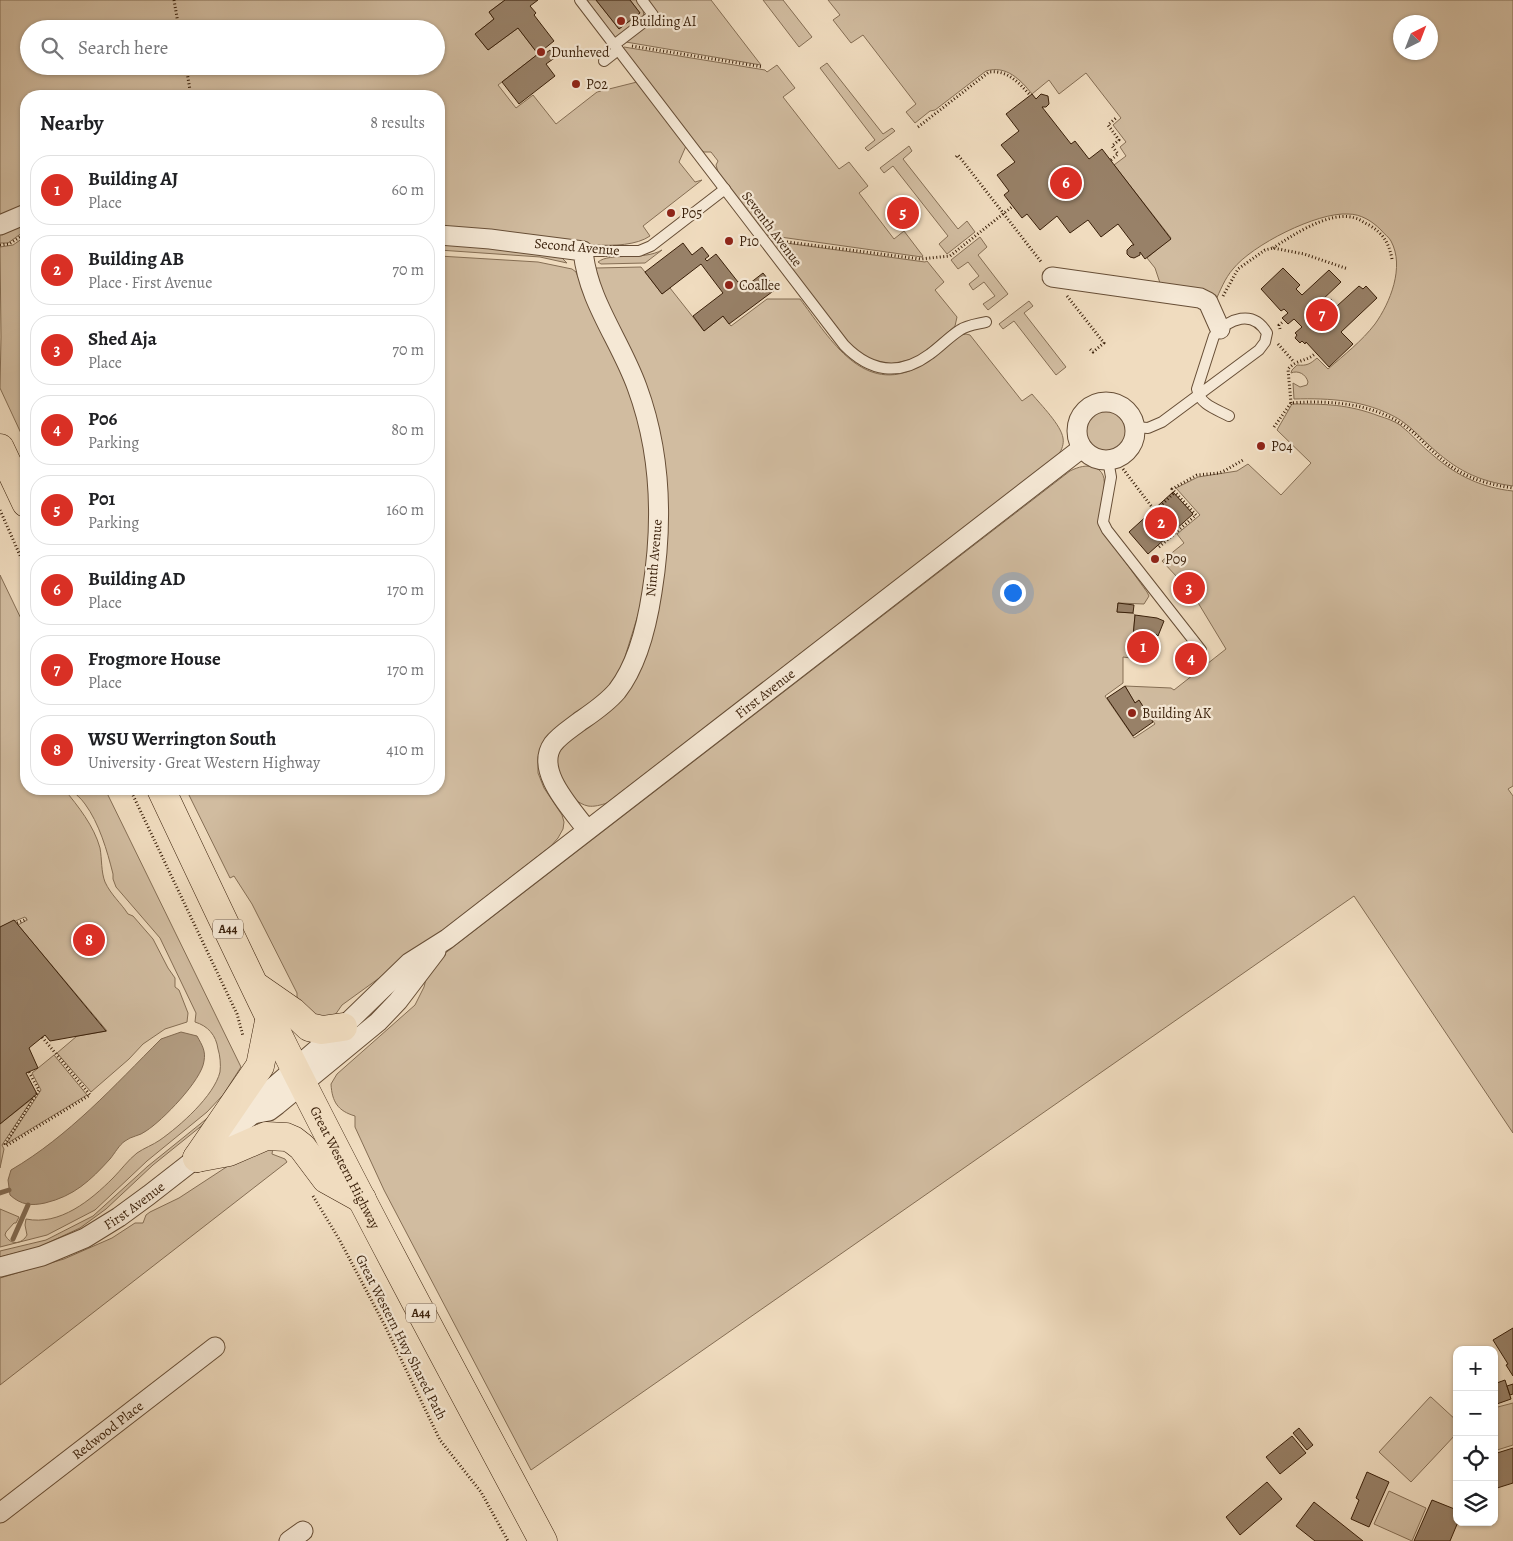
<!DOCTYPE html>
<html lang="en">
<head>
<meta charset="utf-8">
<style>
	:root { --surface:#fff; --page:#f2f2f2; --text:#202124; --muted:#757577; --line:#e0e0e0; --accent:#d93025 }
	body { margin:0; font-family:Alegreya,serif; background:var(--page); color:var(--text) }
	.controls { position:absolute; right:15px; bottom:15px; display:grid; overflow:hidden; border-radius:10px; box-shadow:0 1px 4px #0004 }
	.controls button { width:45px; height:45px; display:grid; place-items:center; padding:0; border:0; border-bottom:1px solid var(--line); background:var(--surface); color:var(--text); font:25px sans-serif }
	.compass { position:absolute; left:1393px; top:15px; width:45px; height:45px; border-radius:50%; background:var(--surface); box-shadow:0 1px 4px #0004; rotate:42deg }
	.you { position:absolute; left:1012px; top:592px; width:18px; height:18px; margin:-12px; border:4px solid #fff; border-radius:50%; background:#1a73e8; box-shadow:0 0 0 8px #1a73e833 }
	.badge { display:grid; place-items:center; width:32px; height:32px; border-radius:50%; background:var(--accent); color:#fff; font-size:16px; font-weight:700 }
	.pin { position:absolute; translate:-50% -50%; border:2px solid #fff; box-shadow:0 1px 5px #0006 }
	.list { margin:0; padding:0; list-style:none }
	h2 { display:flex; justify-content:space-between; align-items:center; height:65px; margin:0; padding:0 20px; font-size:21px }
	h2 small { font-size:16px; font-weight:400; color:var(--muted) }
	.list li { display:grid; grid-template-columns:32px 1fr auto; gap:15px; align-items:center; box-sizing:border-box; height:70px; margin:0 10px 10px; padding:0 10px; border:1px solid var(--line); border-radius:20px }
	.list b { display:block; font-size:19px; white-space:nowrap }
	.list p { margin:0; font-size:16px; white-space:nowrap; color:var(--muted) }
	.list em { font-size:16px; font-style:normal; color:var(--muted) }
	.icon { flex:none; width:28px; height:28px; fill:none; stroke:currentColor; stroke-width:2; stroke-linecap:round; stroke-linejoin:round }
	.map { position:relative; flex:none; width:1513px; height:1541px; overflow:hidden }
	.search { position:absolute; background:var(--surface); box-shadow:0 1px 4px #0004; left:20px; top:20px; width:425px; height:55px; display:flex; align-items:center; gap:12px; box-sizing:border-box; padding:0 18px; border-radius:28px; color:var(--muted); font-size:19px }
	.panel { position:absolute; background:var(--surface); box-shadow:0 1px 4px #0004; left:20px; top:90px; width:425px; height:705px; border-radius:20px }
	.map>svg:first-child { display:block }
	.green { fill:#d1bca0; stroke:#856e54; fill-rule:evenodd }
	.water { fill:#b29c81; stroke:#826a51 }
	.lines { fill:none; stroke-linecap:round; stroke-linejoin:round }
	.stream { stroke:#826a51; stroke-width:5 }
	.building { fill:#988168; stroke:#391f09 }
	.lane-casing { stroke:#674e36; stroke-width:12 }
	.street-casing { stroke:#674e36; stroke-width:21 }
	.highway-casing { stroke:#391f09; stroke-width:29 }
	.path { stroke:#391f09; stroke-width:3; stroke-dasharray:1 2.5; stroke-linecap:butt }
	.lane { stroke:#f5e8d5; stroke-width:10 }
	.street { stroke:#f5e8d5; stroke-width:19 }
	.highway { stroke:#f0dcbf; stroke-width:28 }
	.poi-dot { fill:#8f2418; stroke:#f5e8d5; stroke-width:2 }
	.labels { text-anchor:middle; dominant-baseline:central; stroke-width:4.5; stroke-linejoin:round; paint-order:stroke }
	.shield { fill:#f5e8d5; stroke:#715b46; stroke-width:1 }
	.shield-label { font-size:12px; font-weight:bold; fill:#391f09 }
	.poi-label { font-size:14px; fill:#391f09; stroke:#f5e8d5; text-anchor:start }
	.street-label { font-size:14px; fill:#391f09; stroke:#f5e8d5 }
</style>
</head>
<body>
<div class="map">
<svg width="1513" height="1541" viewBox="0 0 1513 1541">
	<rect width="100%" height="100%" fill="#f0dcbf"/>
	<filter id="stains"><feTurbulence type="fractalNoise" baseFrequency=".004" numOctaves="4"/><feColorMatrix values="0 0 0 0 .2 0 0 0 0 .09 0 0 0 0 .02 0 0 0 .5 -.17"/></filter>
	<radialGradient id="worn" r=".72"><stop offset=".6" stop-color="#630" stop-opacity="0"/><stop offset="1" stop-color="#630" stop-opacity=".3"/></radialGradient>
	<g class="green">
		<path d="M0 0H505L489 12 494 19 475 34 488 50 518 28 538 54 498 85 516 108 533 95 556 124 597 92 637 82 686 146 679 162 695 182 702 180 643 226 650 236C624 254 561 241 530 237 500 234 469 231 439 228V96H26V208L0 218ZM29 29H436V66H29Z"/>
		<path d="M587 0H596L619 29 640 13 630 0H636L643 9 644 18 616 39Z"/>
		<path d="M648 0H711L761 65 626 42 660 16Z"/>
		<path d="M763 0H783L812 37 799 47Z"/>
		<path d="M828 0H1513V486C1477 481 1456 470 1429 445 1419 436 1409 425 1397 418 1365 400 1330 398 1294 399L1293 383 1300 387 1307 385 1308 382C1306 374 1298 370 1291 373L1292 370 1297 365C1307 366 1310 364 1317 358L1328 369C1344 355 1362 341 1375 324 1390 303 1405 267 1391 241 1389 237 1384 234 1381 230 1372 221 1361 214 1348 214 1317 212 1252 245 1233 269 1225 278 1220 291 1215 302L1160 283 1155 268 1147 258 1171 238 1114 165 1126 156 1120 147 1126 142 1113 125 1121 118 1086 73 1059 94 1049 80 1032 94C1020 79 1006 65 986 71L935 110 930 111 915 123 906 112 916 104 863 35 851 43 833 20 840 15ZM1400 22H1430V52H1400Z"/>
		<path d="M624 47 765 70 767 72 777 65 795 88 783 97 839 169 849 162 868 186 859 193 894 239 904 231 923 256 922 257 766 235 718 172 716 165 718 161 711 152H704L700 149 623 48Z"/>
		<path d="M827 63 883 134 892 128 895 131 868 151 865 148 875 140 820 68Z"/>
		<path d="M909 146 912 151 903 159 958 229 967 221 975 232 947 254 939 244 948 236 893 166 884 173 880 168Z"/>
		<path d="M26 222V230L8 243H0V232Z"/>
		<path d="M26 236V444L0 388 1 337 0 247 13 245Z"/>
		<path d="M980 237 987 247 978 255 1008 294 988 310 983 304 995 296 984 282 973 290 969 284 979 276 968 262 958 269 951 260Z"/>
		<path d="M439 241 559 255 567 263 540 257 439 250Z"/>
		<path d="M771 241 925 262 927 261 944 282 935 290 957 317 955 326 922 354 913 359 890 364 868 359 849 346Z"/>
		<path d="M662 250 645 263 601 264 598 262C610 252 643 261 662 250Z"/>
		<path d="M439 256 538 262 572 269 576 272 592 312 614 356 634 404 649 467 651 525 642 602 624 660 617 675 602 696 549 734 543 744 538 757V773L544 788 562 815 564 822 563 829 558 838 551 846 411 955 342 1005 335 1015 320 1020 297 1000V993L252 904 234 876 230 878 186 789H439Z"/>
		<path d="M641 267 662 294 670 288 704 331 723 316 731 326 767 299H800C827 334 860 394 914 369 931 361 946 347 961 335L966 334 970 335 1022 401 1032 394C1041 405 1061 425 1063 438 1064 444 1062 449 1059 454L607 803C601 805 594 807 588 806 569 802 553 774 558 755 559 752 562 748 564 745L620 696 665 514 616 327 594 270 596 268Z"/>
		<path d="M1029 301 1033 306 1024 313 1066 367 1056 375 1014 321 1003 329 999 324Z"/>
		<path d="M1292 404C1326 404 1347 404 1379 416 1386 418 1394 421 1400 425 1412 434 1422 447 1434 456 1457 476 1483 488 1513 491V786L1508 789 1513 796V1133L1354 896 531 1470 384 1190 355 1127V1116C338 1111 332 1102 331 1084L337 1074 415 1005 424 987 428 971 439 958 1070 471C1078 467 1087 464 1096 468 1115 477 1095 509 1100 527L1147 592 1149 596 1144 604 1118 603 1117 612 1133 613 1135 615 1131 658 1123 657V683L1105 696 1134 738 1155 724 1139 701 1135 703 1125 686 1171 688 1174 690 1226 649 1197 601 1204 594 1185 572 1178 578 1162 561 1184 543 1177 534 1200 515 1176 488 1198 477 1237 471 1248 464 1281 495 1311 463 1277 430Z"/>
		<circle cx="1106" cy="431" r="21"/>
		<path d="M0 575 26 629V789H64C78 806 94 826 100 848 102 859 101 872 105 882 111 895 121 903 128 914L133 916 153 939 168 968 175 978V987L179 990 188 1013 187 1022 165 1029 143 1044 129 1059 91 1092 57 1053 77 1036 107 1031 18 925 27 920 25 917 0 927Z"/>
		<path d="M71 789H105L241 1067 223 1095 207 1112 147 1161 95 1210 47 1235 0 1247V1209L19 1217 16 1223H14L6 1232 5 1235C11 1246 22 1244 27 1235L25 1225 26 1219C60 1226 91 1200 113 1178 121 1170 128 1160 137 1153 144 1148 153 1145 160 1140 180 1126 214 1096 220 1072 221 1065 220 1055 218 1049 216 1035 208 1026 195 1022L196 1013 160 938 116 887 113 879V874C107 850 99 823 85 804 81 798 75 794 71 789Z"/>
		<path d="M54 1055 87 1095 6 1144 41 1090 32 1073Z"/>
		<path d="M33 1098 2 1145 4 1149 0 1168V1124Z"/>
		<path d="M215 1115 153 1165 106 1209 80 1228 39 1247 0 1257V1251L46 1240 93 1216 148 1166 210 1116Z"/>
		<path d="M273 1147 272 1154 285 1159 287 1162 0 1385V1278L64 1259 112 1238 135 1223H143L146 1215 150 1212 179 1198 231 1164Z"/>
		<path d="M1430 1397H1431L1457 1421V1433L1411 1482 1379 1452Z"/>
		<path d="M1513 1403V1445L1494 1451V1408Z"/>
		<path d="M1389 1491 1426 1508 1412 1541 1374 1524Z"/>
	</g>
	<path class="water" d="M181 1032 197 1036C202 1045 206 1051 204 1061 202 1080 162 1121 146 1131 140 1136 131 1136 125 1141 119 1145 115 1153 110 1159 90 1181 74 1196 45 1203 31 1206 21 1205 10 1195L8 1180 11 1170C69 1136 114 1086 161 1039Z"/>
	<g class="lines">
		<g class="stream">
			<path d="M0 1193 9 1190"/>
			<path d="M13 1239 28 1205"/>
		</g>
	</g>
	<g class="building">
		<path d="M505 0H538L530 6 536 13 534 15 554 41 544 49 546 53 550 50 556 57 546 64 555 76 519 104 502 82 538 54 518 28 488 50 475 34 494 19 489 12Z"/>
		<path d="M596 0H630L640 13 619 29Z"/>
		<path d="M1032 94 1036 99 1041 94 1048 96 1049 104 1046 107H1042L1071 144 1075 141 1089 159 1102 149 1171 239 1145 259 1140 252V255L1134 258 1130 257 1127 254V250L1132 245H1134L1118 224 1101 237 1088 220 1070 233 1057 216 1040 230 1027 214 1022 218 1004 195 1009 191 997 175 1015 162 1001 145 1019 131 1006 114Z"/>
		<path d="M683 243 692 255 702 247 709 256 705 259 707 261 716 254 738 282 740 281 745 287 763 273 776 289 729 324 723 316 704 331 693 316 723 293 701 264 662 294 645 272Z"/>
		<path d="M1283 268 1300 285 1296 289 1302 295 1329 270 1341 282 1319 303 1322 307 1331 299 1337 306 1359 286 1363 289 1366 286 1377 298 1341 332 1353 344 1329 367 1306 342 1305 344 1302 341 1300 343 1295 338 1297 335 1295 333 1302 327 1294 319 1288 324 1282 318 1288 313 1284 309 1281 311 1261 289Z"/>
		<path d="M1173 492 1193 514 1148 554 1129 532Z"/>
		<path d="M1184 572 1204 594 1193 604 1173 582Z"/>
		<path d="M1118 603 1134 605 1133 613 1117 612Z"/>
		<path d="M1135 615 1157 618 1164 621 1158 636 1156 634 1153 661 1131 658Z"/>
		<path d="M1125 686 1135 703 1139 700 1153 722 1133 736 1107 698Z"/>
		<path d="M14 920 106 1031 50 1041 45 1035 29 1048 38 1068 26 1073 37 1094 0 1124V927Z"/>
		<path d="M1513 1328V1376L1506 1365 1508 1364 1493 1340Z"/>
		<path d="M1505 1380 1511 1399 1494 1405V1384Z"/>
		<path d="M1513 1384V1394L1510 1395 1507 1386Z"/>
		<path d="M1299 1428 1313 1445 1307 1450 1293 1433Z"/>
		<path d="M1292 1436 1306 1453 1280 1474 1266 1457Z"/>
		<path d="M1513 1448V1483L1494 1489V1454Z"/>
		<path d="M1367 1472 1389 1482 1369 1527 1351 1519 1359 1500 1356 1498Z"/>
		<path d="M1267 1482 1282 1499 1240 1535 1226 1517Z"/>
		<path d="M1432 1500 1457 1510V1522H1458L1450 1541H1414Z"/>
		<path d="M1314 1502 1363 1541H1315L1296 1526Z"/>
	</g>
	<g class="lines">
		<g class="lane-casing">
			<g id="lane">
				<path d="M580 0 844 345C870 372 899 377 930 354 940 347 949 337 960 330 967 325 978 324 986 322"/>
				<path d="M614 45 653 15 642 0"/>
				<path d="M604 61 618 50"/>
				<path d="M583 251H639L651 246 725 189"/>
				<path d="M1134 427 1148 428 1162 422 1259 350 1265 342 1267 333C1253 309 1229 318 1214 336L1197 389C1200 405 1216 409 1229 416"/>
				<path d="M1108 460 1111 477 1103 522 1107 530 1201 650"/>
			</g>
		</g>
		<g class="street-casing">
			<g id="street">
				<path d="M0 225 26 214"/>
				<path d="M439 235 490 239 583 251C588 301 620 340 637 387 661 452 663 524 652 592 647 625 638 664 617 691 606 704 592 713 579 722 570 729 560 735 553 744 534 771 572 809 587 830"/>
				<path d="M1052 277 1200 298 1208 302 1220 329"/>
				<circle cx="1106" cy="431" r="29"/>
				<path d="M253 1114 269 1111 277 1105 378 1022 398 1001 436 951"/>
				<path id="s1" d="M0 1267 42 1256 85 1238 119 1217 149 1195 253 1114 262 1097 343 1027 409 963 447 939 1082 448"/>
				<path id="s2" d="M0 1513 215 1347"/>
				<path d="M289 1541 303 1531"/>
			</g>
		</g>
		<g class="highway-casing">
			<g id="highway">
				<path d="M0 448 26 503"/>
				<path id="s3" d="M161 789C202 876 243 963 285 1049 368 1215 456 1378 543 1541"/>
				<path d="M257 987 293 1012 309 1027 322 1030 343 1027"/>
				<path d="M197 1158 229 1152 266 1136 286 1137 293 1140 302 1147 326 1179 362 1199"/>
				<path d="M197 1158 260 1066 270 1016"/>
			</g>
		</g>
		<g class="path">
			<path d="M174 0 179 29"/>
			<path d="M632 46 763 67"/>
			<path d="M186 66 191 96"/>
			<path d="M918 127 989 72C1008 70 1018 82 1030 95"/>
			<path d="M956 157 958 155 1042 263"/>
			<path d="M1111 160 1118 154 1112 146 1119 140 1108 125 1116 118"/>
			<path d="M780 241 920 259 950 256 1013 206"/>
			<path d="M0 245 9 244 23 235"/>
			<path d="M1273 248C1293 235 1330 210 1355 218 1360 219 1364 223 1369 225 1383 233 1389 243 1392 259"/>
			<path d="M1067 296 1104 343 1093 352 1090 349"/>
			<path d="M1223 296 1238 269 1265 250 1273 248 1304 254 1348 269"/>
			<path d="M1280 329 1279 325 1284 321"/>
			<path d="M1278 344 1294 362"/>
			<path d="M1291 403 1288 369C1297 359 1306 362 1316 353"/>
			<path d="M1274 427 1291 403C1328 400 1370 403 1402 424 1415 432 1425 445 1437 455 1459 476 1484 484 1513 488"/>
			<path d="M1123 469 1155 511 1175 492"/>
			<path d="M0 510 26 569"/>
			<path d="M1159 547 1196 515 1172 489 1197 475 1219 473 1226 470 1243 460"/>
			<path d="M130 789 237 1014 243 1036"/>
			<path d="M17 923 27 919"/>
			<path d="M29 1072 39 1090 5 1144 6 1146 90 1095 42 1037"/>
			<path d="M313 1196 339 1239 384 1324 440 1440 481 1492 508 1541"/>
		</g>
		<use href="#lane" class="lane"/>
		<use href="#street" class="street"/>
		<use href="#highway" class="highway"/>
	</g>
	<g class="poi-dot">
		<circle cx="621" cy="21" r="5"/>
		<circle cx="541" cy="52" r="5"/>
		<circle cx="576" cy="84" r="5"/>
		<circle cx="671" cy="213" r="5"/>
		<circle cx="729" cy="241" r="5"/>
		<circle cx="729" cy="285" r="5"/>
		<circle cx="1261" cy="446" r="5"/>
		<circle cx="1155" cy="559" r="5"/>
		<circle cx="1132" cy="713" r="5"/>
	</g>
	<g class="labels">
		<g class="shield">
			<rect x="213" y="919.5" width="30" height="19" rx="4"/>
			<rect x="406" y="1303.5" width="30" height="19" rx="4"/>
		</g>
		<g class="shield-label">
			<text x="228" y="929">A44</text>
			<text x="421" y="1313">A44</text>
		</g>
		<g class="poi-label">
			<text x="631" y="21">Building AI</text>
			<text x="551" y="52">Dunheved</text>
			<text x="586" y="84">P02</text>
			<text x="681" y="213">P05</text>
			<text x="739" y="241">P10</text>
			<text x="739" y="285">Coallee</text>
			<text x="1271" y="446">P04</text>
			<text x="1165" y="559">P09</text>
			<text x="1142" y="713">Building AK</text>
		</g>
		<g class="street-label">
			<text transform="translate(772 229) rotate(53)">Seventh Avenue</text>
			<text transform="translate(577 247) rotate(5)">Second Avenue</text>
			<text transform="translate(654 558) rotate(-85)">Ninth Avenue</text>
			<text stroke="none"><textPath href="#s1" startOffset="964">First Avenue</textPath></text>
			<text stroke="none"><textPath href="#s3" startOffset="421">Great Western Highway</textPath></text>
			<text stroke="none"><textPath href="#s1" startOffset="149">First Avenue</textPath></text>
			<text transform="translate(401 1337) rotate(63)">Great Western Hwy Shared Path</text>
			<text stroke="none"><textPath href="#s2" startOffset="136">Redwood Place</textPath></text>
		</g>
	</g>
	<rect width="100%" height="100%" filter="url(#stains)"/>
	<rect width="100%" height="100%" fill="url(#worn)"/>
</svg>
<div class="controls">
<button>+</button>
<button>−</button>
<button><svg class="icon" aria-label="locate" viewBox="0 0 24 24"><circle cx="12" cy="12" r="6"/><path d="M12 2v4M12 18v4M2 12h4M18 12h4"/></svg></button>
<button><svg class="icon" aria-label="layers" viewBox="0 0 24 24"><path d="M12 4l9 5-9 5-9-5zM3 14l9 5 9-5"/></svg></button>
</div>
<svg class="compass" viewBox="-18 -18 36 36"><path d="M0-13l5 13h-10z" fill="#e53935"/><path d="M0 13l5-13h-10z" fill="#757577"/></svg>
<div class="you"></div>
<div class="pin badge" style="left:1143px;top:647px">1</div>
<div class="pin badge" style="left:1161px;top:523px">2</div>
<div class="pin badge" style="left:1189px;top:588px">3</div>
<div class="pin badge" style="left:1191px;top:659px">4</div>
<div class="pin badge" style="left:903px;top:213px">5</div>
<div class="pin badge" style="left:1066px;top:183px">6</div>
<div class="pin badge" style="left:1322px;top:315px">7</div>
<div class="pin badge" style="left:89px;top:940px">8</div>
<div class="search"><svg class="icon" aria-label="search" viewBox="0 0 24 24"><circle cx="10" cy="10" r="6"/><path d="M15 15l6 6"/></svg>Search here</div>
<section class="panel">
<h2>Nearby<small>8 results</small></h2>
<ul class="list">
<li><span class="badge">1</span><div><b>Building AJ</b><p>Place</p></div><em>60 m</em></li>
<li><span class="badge">2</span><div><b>Building AB</b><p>Place · First Avenue</p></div><em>70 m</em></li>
<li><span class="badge">3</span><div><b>Shed Aja</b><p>Place</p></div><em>70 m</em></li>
<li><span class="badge">4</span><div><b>P06</b><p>Parking</p></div><em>80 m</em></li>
<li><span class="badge">5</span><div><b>P01</b><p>Parking</p></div><em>160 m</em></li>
<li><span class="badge">6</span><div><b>Building AD</b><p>Place</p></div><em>170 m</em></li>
<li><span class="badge">7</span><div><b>Frogmore House</b><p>Place</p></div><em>170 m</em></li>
<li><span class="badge">8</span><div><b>WSU Werrington South</b><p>University · Great Western Highway</p></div><em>410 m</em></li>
</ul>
</section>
</div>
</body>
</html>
